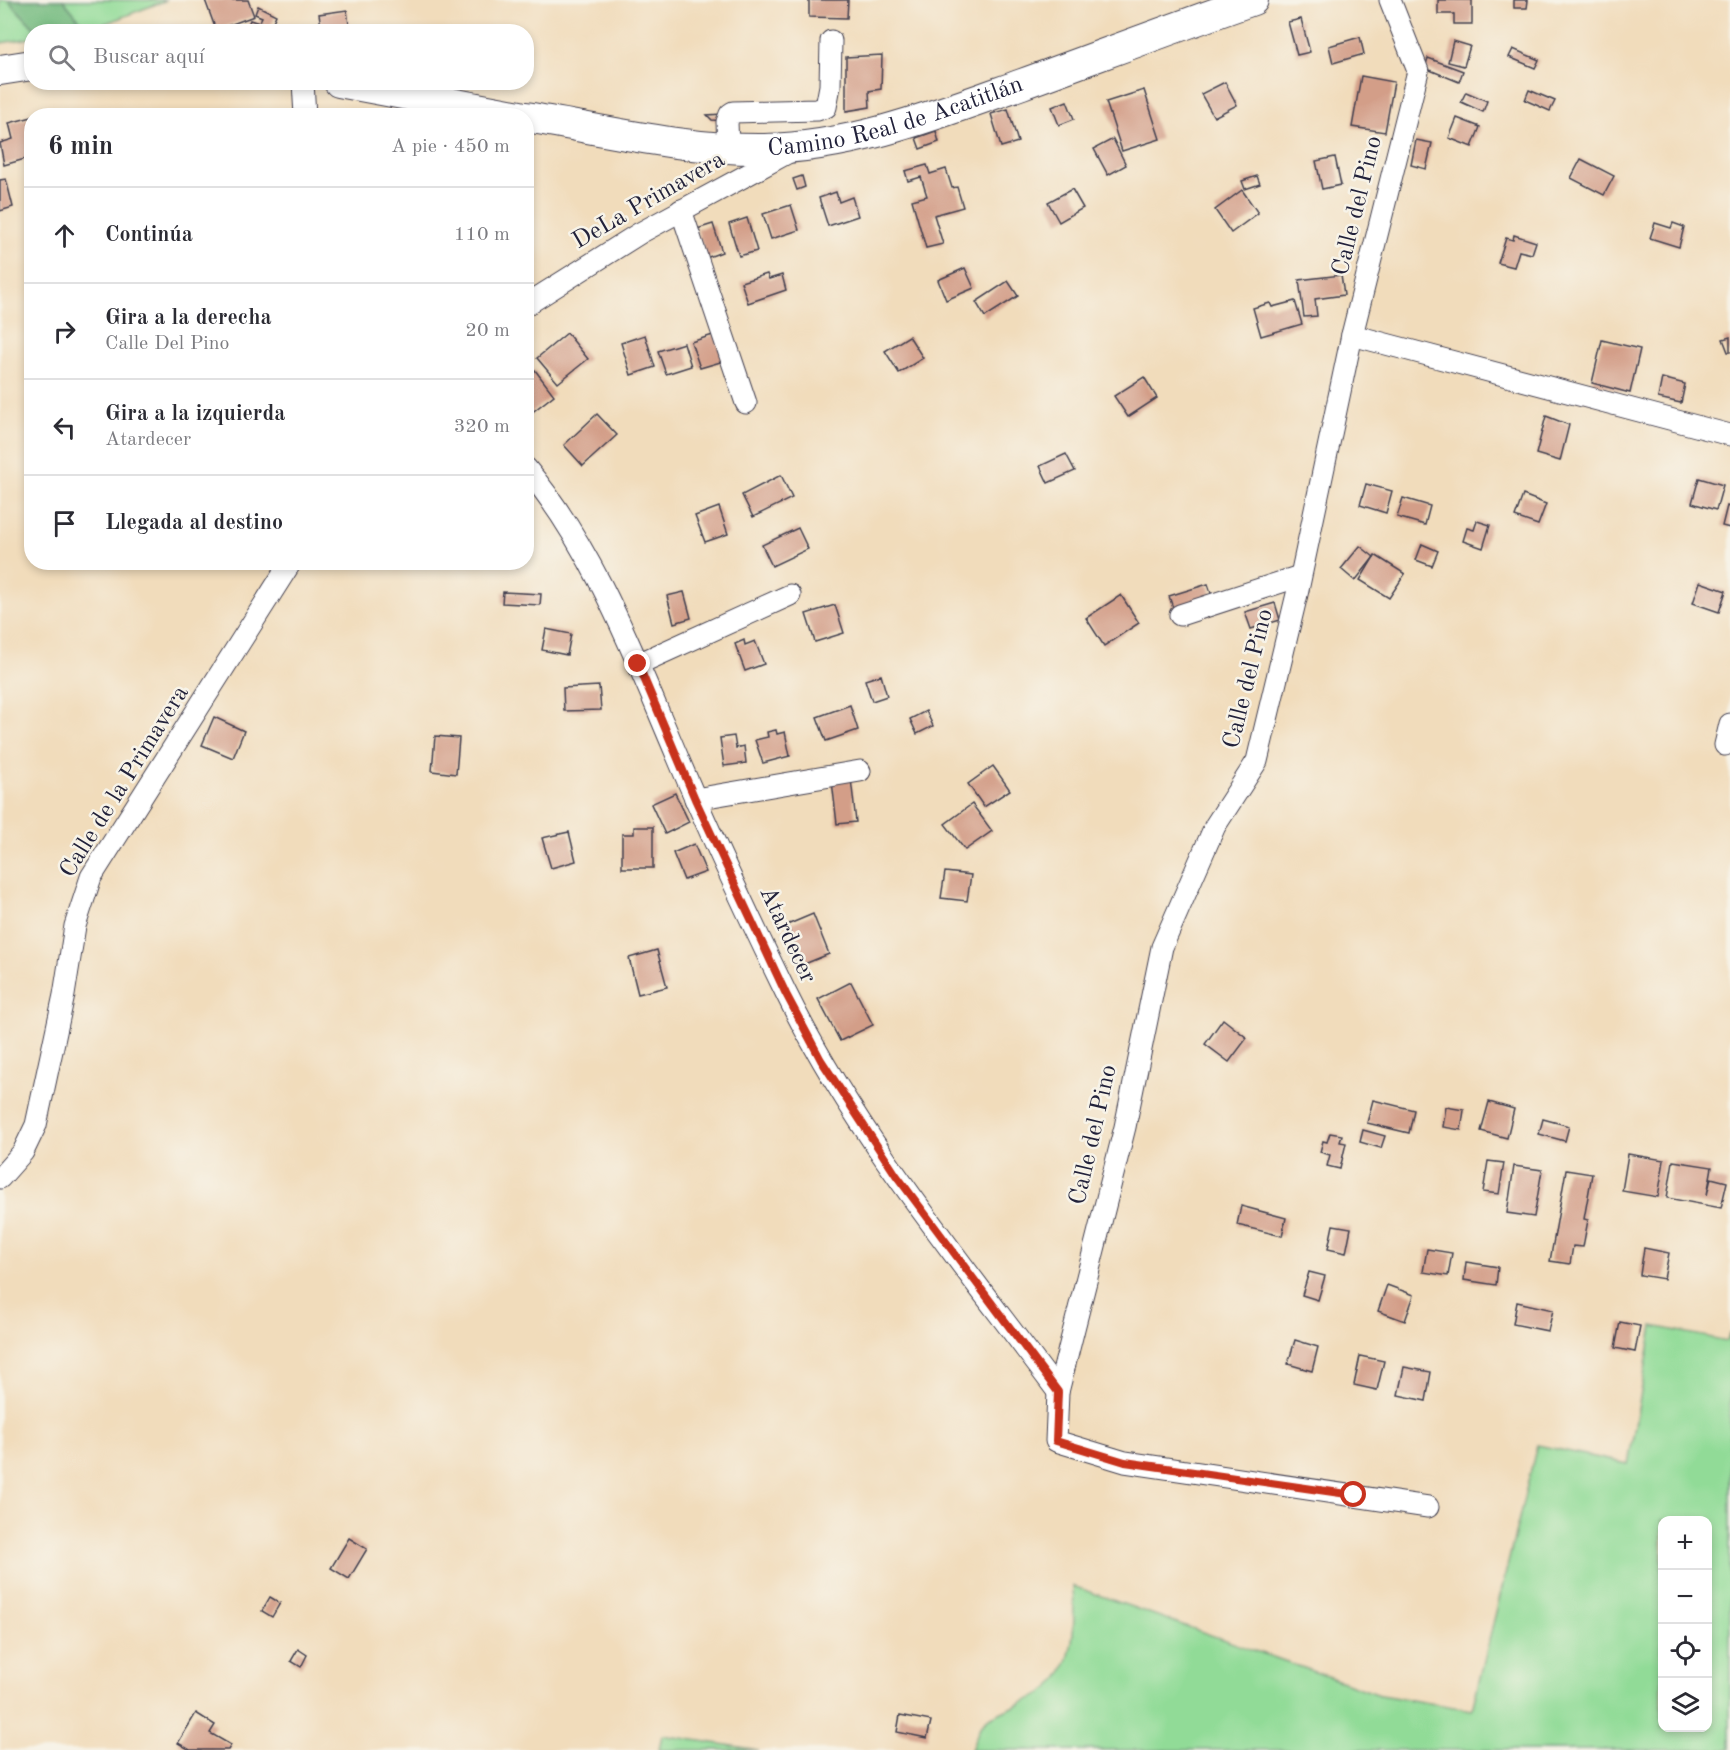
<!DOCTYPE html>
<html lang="es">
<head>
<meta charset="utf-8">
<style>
	:root { --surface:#fff; --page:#f2f2f3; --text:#2b2b33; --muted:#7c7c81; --line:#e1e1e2 }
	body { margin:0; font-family:"Old Standard TT",serif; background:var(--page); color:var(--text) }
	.controls { position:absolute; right:18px; bottom:18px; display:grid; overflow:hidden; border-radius:12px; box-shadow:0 3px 9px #0003 }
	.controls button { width:54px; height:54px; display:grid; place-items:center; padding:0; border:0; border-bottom:2px solid var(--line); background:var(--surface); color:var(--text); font:30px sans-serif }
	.stop { position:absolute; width:18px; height:18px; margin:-14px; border:4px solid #c8321e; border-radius:50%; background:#fff }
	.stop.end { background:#c8321e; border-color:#fff; box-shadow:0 2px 6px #0008 }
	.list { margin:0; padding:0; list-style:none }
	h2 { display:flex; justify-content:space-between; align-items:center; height:78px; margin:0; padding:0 24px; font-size:26px }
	h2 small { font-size:20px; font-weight:400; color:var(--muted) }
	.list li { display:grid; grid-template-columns:39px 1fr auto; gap:18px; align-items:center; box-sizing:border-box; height:96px; padding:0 24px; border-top:2px solid var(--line) }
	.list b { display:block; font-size:22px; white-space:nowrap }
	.list p { margin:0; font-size:20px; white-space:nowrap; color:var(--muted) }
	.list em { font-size:20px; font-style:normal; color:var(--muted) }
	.icon { flex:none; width:33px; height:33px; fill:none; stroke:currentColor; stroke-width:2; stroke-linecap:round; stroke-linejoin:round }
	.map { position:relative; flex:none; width:1730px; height:1750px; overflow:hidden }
	.search { position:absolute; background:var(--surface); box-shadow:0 3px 9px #0003; left:24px; top:24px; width:510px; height:66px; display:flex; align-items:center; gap:15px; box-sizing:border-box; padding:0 21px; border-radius:24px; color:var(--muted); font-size:22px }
	.panel { position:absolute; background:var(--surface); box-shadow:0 3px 9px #0003; left:24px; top:108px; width:510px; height:462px; border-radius:24px }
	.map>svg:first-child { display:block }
	.green { fill:#91db97; stroke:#5a7e69; stroke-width:1.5; fill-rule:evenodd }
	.forest { fill:#74bb80; stroke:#4b6e5e; stroke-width:1.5 }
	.building { fill:#d39e88 }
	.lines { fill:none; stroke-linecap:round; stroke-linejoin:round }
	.street-casing { stroke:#413e4e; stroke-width:23 }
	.secondary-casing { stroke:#413e4e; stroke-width:32 }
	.street { stroke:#fff; stroke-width:21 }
	.secondary { stroke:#fff; stroke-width:30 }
	.route { stroke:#c8321e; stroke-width:8 }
	.labels { text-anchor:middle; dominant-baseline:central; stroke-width:5; stroke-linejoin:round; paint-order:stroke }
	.street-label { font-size:24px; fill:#22223b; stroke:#f7f3e8 }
</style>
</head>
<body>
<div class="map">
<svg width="1730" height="1750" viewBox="0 0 1730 1750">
	<rect width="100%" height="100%" fill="#f7f3e8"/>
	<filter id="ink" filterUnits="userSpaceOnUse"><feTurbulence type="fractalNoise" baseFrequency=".0167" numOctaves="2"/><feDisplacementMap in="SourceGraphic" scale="12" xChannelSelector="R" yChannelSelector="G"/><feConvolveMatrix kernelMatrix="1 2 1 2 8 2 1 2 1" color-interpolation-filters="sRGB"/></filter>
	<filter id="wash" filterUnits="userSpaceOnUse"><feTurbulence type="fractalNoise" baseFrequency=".008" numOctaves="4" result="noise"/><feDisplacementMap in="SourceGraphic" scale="24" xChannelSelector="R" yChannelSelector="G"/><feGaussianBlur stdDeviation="1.35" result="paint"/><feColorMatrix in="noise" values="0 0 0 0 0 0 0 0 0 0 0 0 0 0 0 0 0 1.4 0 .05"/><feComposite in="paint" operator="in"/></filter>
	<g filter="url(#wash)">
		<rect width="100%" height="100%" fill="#f1dcbb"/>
		<g class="green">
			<path d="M0 0H8L37 31 32 32 31 38 0 43Z"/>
			<path d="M63 0H167L88 30Z"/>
			<path d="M1653 1326 1727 1341 1730 1332V1750H971L980 1727 986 1720C1005 1709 1027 1703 1045 1691 1077 1670 1075 1619 1073 1586L1380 1695 1472 1710 1537 1445 1628 1464ZM1662 1520H1708V1728H1662Z"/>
			<path d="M662 1735 758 1750H659Z"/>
		</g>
		<path class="forest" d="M8 0H63L88 30 37 31Z"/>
		<g id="blocks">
			<g class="building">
				<path d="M205 0H248L254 16 216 30Z"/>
				<path d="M809 0H848L847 18 809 17Z"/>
				<path d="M1438 0H1472V24H1454V14H1438Z"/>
				<path d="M1514 0H1528L1527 8H1514Z"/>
				<path d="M258 6 276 15 270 28 262 24 260 29 266 32H245L250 20 259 23 262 17 255 14Z"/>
				<path d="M347 10 350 32H322L319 14Z"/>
				<path d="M1301 19 1310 52 1297 55 1288 22Z"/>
				<path d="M1360 37 1364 54 1333 63 1329 46Z"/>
				<path d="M1453 41 1470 46 1464 66 1448 62Z"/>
				<path d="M1513 49 1539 60 1535 68 1509 57Z"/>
				<path d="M882 55 881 89 869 91 870 107 846 111V57Z"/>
				<path d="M1428 58 1463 71 1459 82 1425 68Z"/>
				<path d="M1361 76 1394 82 1385 132 1352 127Z"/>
				<path d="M1225 82 1237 105 1214 117 1201 94Z"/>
				<path d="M1144 90 1160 139 1122 151 1106 102Z"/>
				<path d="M1529 90 1555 101 1550 111 1525 100Z"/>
				<path d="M1466 92 1487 101 1483 112 1461 102Z"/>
				<path d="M1067 101 1074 119 1059 125 1052 107Z"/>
				<path d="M1008 109 1018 142 1001 147 991 114Z"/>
				<path d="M52 111 53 116H37V115Z"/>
				<path d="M740 113V122L712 120 707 115Z"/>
				<path d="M32 117V157L4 165 0 143 13 139 9 123Z"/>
				<path d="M1457 118 1480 127 1472 147 1449 138Z"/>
				<path d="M936 131 939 142 920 149 916 138Z"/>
				<path d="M1113 139 1126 165 1108 175 1094 149Z"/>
				<path d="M1416 140 1432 143 1426 169 1411 165Z"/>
				<path d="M1335 157 1341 185 1322 189 1316 161Z"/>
				<path d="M1581 159 1614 176 1604 195 1571 178Z"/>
				<path d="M927 165 930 174 946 169 952 188 957 187 963 207 934 215 943 244 926 248 912 200 927 196 921 177 908 181 905 171Z"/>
				<path d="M802 176 805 187 797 190 793 179Z"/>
				<path d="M1257 176 1260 184 1245 189 1242 181Z"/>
				<path d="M6 179 13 207 0 211V180Z"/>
				<path d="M1072 189 1083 208 1059 222 1048 202Z"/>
				<path d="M1242 190 1258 213 1231 233 1215 210Z"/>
				<path d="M836 192 839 202 852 197 858 216 828 226 819 198Z"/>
				<path d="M791 205 799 230 771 239 763 214Z"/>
				<path d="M747 218 757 251 739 256 729 224Z"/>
				<path d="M1655 223 1671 228 1673 223 1684 227 1679 247 1650 238Z"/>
				<path d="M713 224 722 252 706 258 697 229Z"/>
				<path d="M1514 235 1536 242 1532 254 1519 251 1514 267 1498 263 1506 238 1513 240Z"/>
				<path d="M965 268 974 288 946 300 938 280Z"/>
				<path d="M767 274 769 279 782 275 786 290 748 303 741 282Z"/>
				<path d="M1341 275 1344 295 1315 299 1317 316 1304 317 1299 280Z"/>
				<path d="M1008 281 1018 296 985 317 976 302Z"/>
				<path d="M1295 301 1302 324 1261 336 1253 308 1270 303 1272 307Z"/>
				<path d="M567 333 588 359 558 383 537 358Z"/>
				<path d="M716 334 724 361 700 368 691 342Z"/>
				<path d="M645 335 655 367 631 375 621 343Z"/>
				<path d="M909 336 923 358 899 373 885 351Z"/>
				<path d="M1730 337V352H1728L1723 339Z"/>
				<path d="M1602 340 1640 349 1630 393 1592 383Z"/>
				<path d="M684 343 691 366 666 374 658 351Z"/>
				<path d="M535 370 554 395 526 417V376Z"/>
				<path d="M1144 377 1157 398 1128 417 1114 396Z"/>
				<path d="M1662 378 1685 384 1681 403 1658 398Z"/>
				<path d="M597 414 617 435 583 466 564 445Z"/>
				<path d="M1546 416 1569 425 1560 461 1536 454Z"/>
				<path d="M1066 454 1075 471 1048 483 1040 466Z"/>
				<path d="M781 475 792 498 753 517 742 495Z"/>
				<path d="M1699 478 1723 485 1716 510 1692 503Z"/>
				<path d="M1366 484 1392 491 1386 513 1360 505Z"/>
				<path d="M1523 495 1546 504 1538 525 1515 517Z"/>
				<path d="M1403 498 1430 506 1425 525 1397 517Z"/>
				<path d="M1727 506 1730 507V528L1722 526Z"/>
				<path d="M719 507 728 534 705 542 695 516Z"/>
				<path d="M1477 521 1490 525 1483 548 1463 541 1467 528 1474 530Z"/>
				<path d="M798 528 808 549 772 566 762 545Z"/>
				<path d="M1422 544 1438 551 1432 566 1416 560Z"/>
				<path d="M1360 546 1374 557 1355 581 1341 569Z"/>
				<path d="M1375 555 1405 574 1389 598 1360 580Z"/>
				<path d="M1700 582 1726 591 1719 612 1693 603Z"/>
				<path d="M1208 584 1213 599 1174 611 1169 596Z"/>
				<path d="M503 592 541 594 540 605 502 603Z"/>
				<path d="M684 592 691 618 674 623 667 596Z"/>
				<path d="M1121 595 1139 623 1104 646 1086 618Z"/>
				<path d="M1275 603 1280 620 1251 629 1245 612Z"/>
				<path d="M835 605 844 633 815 642 806 614Z"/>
				<path d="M546 629 571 634 567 655 542 650Z"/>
				<path d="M744 640 745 645 755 641 764 664 745 671 735 644Z"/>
				<path d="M881 675 887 696 872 701 865 680Z"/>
				<path d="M599 686 601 710 564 711 563 688Z"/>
				<path d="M850 705 858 730 826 741 817 717Z"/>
				<path d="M926 711 933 726 917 734 910 719Z"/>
				<path d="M214 717 244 731 233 758 202 745Z"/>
				<path d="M776 730 777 734 785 732 790 756 763 763 755 740 768 737 767 732Z"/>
				<path d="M435 736 459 738 456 774 432 771Z"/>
				<path d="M734 736 736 748 744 746 746 763 724 766 720 738Z"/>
				<path d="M993 766 1010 790 984 807 968 784Z"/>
				<path d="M851 779 856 822 837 824 832 781Z"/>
				<path d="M675 793 689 822 665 834 651 804Z"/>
				<path d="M972 804 992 831 965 850 945 824Z"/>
				<path d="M634 827H653V868H622V834H634Z"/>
				<path d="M569 832 576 861 551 868 542 838Z"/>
				<path d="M694 844 706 872 684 880 673 853Z"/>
				<path d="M945 872 971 875 967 901 941 898Z"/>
				<path d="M813 914 829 954 802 965 787 925Z"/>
				<path d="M657 950 667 987 638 994 629 958Z"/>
				<path d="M851 982 873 1025 840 1041 818 999Z"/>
				<path d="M1223 1019 1247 1038 1229 1062 1205 1044Z"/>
				<path d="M1373 1100 1414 1110 1409 1133 1367 1123Z"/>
				<path d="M1489 1102 1514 1109 1507 1138 1481 1131Z"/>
				<path d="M1446 1107 1464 1110 1461 1130 1443 1127Z"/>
				<path d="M1543 1119 1569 1126 1565 1141 1539 1134Z"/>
				<path d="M1363 1130 1385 1136 1381 1148 1360 1142Z"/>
				<path d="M1330 1133 1342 1135 1340 1142 1346 1143 1340 1169 1327 1166 1330 1155 1320 1152 1323 1141 1327 1142Z"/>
				<path d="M1628 1154 1664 1160 1658 1197 1622 1191Z"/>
				<path d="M1488 1161 1504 1163 1499 1194 1483 1192Z"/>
				<path d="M1673 1161 1712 1167 1707 1195 1711 1178 1727 1182 1721 1208 1667 1198Z"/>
				<path d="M1514 1166 1542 1170 1534 1217 1507 1213Z"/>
				<path d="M1566 1170 1592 1174 1584 1219 1588 1220 1583 1247 1573 1246 1570 1264 1550 1261Z"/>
				<path d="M1241 1206 1286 1218 1282 1236 1237 1225Z"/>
				<path d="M1333 1225 1351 1228 1346 1253 1328 1249Z"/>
				<path d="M1644 1248 1669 1253 1664 1279 1640 1275Z"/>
				<path d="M1427 1249 1452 1253 1448 1276 1423 1272Z"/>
				<path d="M1466 1262 1498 1267 1496 1285 1464 1280Z"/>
				<path d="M1309 1272 1325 1276 1318 1300 1302 1295Z"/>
				<path d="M1387 1285 1414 1295 1405 1321 1378 1311Z"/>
				<path d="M1517 1302 1553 1310 1548 1331 1513 1324Z"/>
				<path d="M1620 1322 1640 1326 1635 1352 1615 1348Z"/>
				<path d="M1295 1340 1318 1347 1312 1371 1288 1364Z"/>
				<path d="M1360 1356 1384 1361 1377 1390 1354 1385Z"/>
				<path d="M1404 1367 1431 1372 1426 1401 1398 1395Z"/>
				<path d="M349 1538 367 1549 349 1579 331 1568Z"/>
				<path d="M270 1597 280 1603 272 1617 262 1611Z"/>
				<path d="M298 1649 307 1655 301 1667 291 1661Z"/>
				<path d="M196 1713 215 1725 210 1733 231 1745 228 1750H190L178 1743Z"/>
				<path d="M900 1715 931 1721 927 1738 897 1732Z"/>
			</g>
		</g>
	</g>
	<g filter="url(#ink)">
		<use href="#blocks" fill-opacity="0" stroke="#413e4e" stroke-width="1.5"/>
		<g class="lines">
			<g class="street-casing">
				<g id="street">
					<path d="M1390 0 1418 71 1352 335 1298 590 1257 761 1215 826 1162 947 1125 1127 1058 1392 1056 1441 1125 1462 1428 1507"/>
					<path d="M303 82 305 116"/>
					<path d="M728 148 727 122 730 114 733 112 817 110 826 107 830 86 831 41"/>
					<path d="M681 210 746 403"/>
					<path d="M526 305 640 233 791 151"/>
					<path d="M1352 335 1730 435"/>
					<path d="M526 468C595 550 636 660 678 758 711 837 748 915 786 993 857 1137 962 1263 1058 1392"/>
					<path d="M1180 615 1300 576"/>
					<path d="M638 664 790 595"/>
					<path d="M1725 745 1730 724"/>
					<path d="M695 799 860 771"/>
					<path d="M0 1178 23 1152 36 1125 64 995 75 926 91 877 291 562"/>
				</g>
			</g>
			<g class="secondary-casing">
				<g id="secondary">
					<path d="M0 70 32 65"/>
					<path d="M339 82 520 116"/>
					<path id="s1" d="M526 117C604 130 685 150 764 149 855 147 938 114 1022 84 1099 56 1176 27 1253 0"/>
				</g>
			</g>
			<use href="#street" class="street"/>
			<use href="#secondary" class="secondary"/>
		</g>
	</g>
	<g class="lines" filter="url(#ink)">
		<path class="route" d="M638 664 695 799 786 994 821 1060 896 1175 1058 1392 1056 1441 1125 1462 1354 1495"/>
	</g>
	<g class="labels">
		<g class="street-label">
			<text stroke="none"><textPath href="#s1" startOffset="376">Camino Real de Acatitlán</textPath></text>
			<text transform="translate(649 201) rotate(-30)">DeLa Primavera</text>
			<text transform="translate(1358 206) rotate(-76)">Calle del Pino</text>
			<text transform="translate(1249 679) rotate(-76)">Calle del Pino</text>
			<text transform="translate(125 782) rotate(-58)">Calle de la Primavera</text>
			<text transform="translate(787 935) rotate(65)">Atardecer</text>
			<text transform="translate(1094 1135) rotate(-77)">Calle del Pino</text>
		</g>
	</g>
</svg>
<div class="controls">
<button>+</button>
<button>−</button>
<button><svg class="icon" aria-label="locate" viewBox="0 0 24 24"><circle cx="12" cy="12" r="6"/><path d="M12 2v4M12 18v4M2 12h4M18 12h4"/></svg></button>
<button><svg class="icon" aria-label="layers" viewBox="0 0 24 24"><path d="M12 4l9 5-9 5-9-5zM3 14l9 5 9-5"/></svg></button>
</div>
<div class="stop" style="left:1354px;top:1495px"></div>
<div class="stop end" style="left:638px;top:664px"></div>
<div class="search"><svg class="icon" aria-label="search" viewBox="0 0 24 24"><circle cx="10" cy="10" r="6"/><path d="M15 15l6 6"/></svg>Buscar aquí</div>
<section class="panel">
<h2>6 min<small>A pie · 450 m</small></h2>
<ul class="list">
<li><svg class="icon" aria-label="ahead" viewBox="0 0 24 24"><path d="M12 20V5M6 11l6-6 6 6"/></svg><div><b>Continúa</b></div><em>110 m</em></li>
<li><svg class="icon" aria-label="right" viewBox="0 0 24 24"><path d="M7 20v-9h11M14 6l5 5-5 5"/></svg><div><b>Gira a la derecha</b><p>Calle Del Pino</p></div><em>20 m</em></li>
<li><svg class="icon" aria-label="left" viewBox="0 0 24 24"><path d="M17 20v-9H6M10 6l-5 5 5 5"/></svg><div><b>Gira a la izquierda</b><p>Atardecer</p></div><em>320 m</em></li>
<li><svg class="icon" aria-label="arrive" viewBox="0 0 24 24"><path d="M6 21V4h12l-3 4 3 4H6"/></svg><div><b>Llegada al destino</b></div></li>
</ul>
</section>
</div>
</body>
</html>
